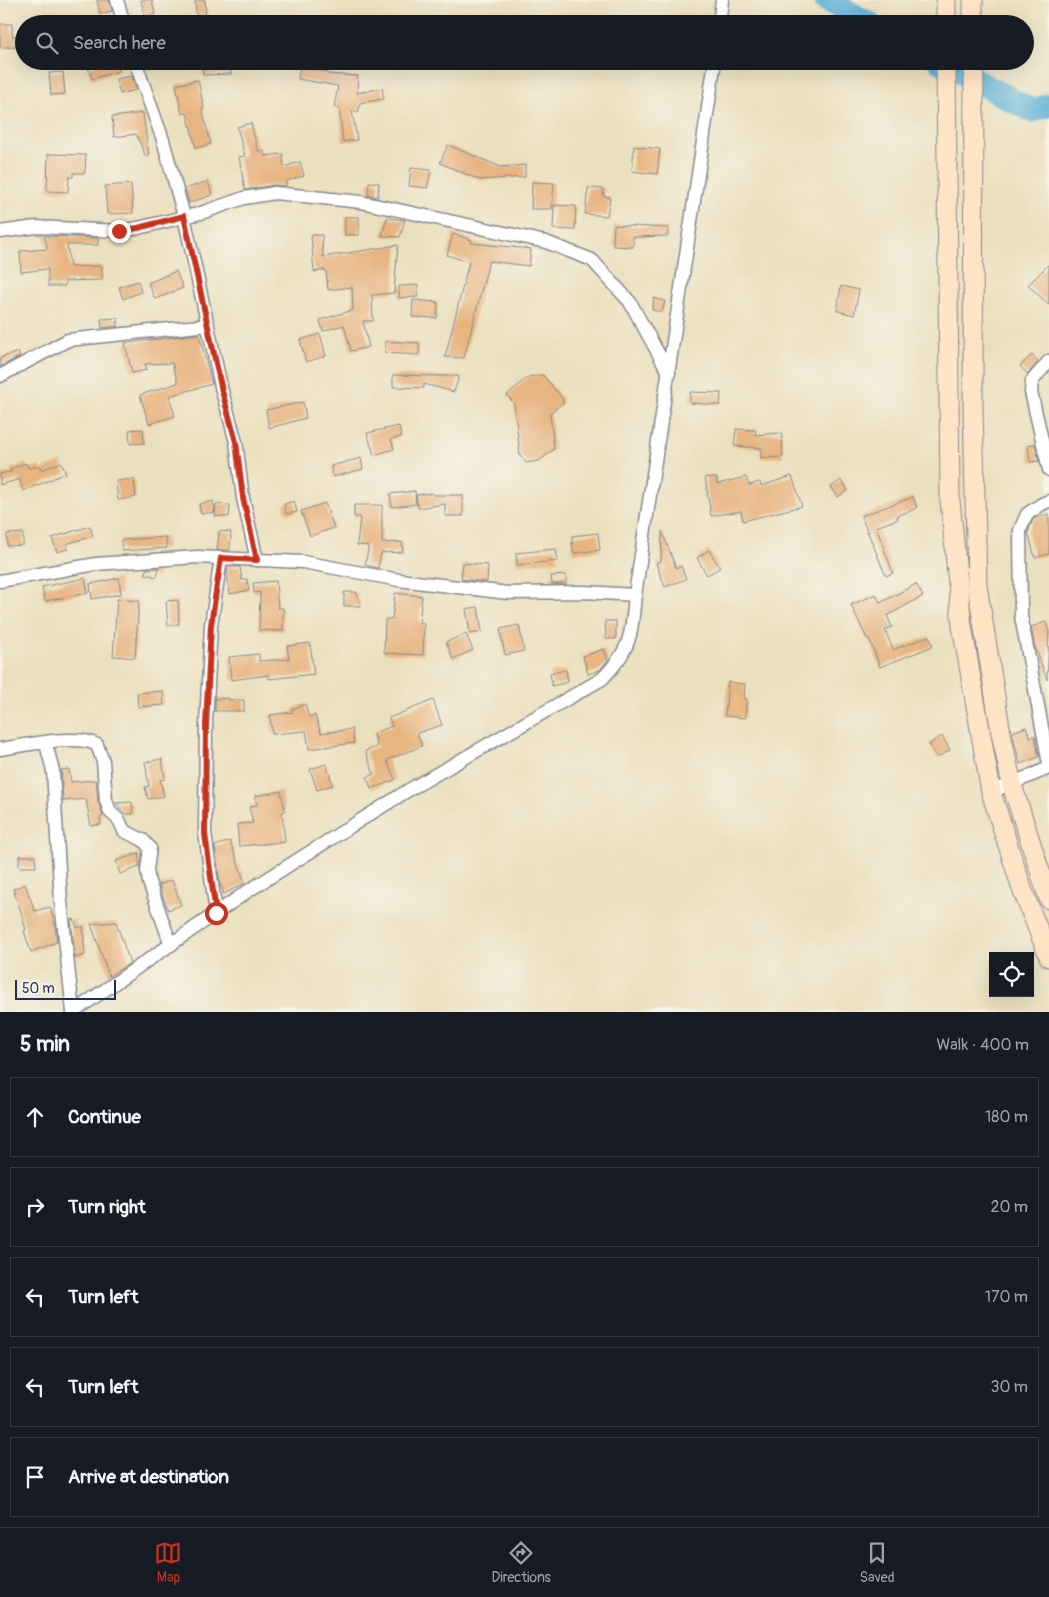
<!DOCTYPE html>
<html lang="en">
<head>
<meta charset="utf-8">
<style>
	:root { --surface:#171b24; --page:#242831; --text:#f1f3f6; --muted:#9ea1a6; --line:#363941; --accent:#c8321e }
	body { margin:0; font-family:Pangolin,sans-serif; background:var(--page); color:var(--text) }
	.controls { position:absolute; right:15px; bottom:15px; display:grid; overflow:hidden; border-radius:0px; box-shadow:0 5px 20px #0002 }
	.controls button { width:45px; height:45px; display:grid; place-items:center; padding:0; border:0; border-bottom:1px solid var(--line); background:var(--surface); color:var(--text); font:25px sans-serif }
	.scale { position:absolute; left:15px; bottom:12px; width:101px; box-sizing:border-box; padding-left:5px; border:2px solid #1b2f5e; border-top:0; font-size:14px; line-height:18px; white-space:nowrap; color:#1b2f5e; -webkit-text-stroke:4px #f7f3e8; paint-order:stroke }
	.stop { position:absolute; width:15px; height:15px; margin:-11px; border:4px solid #c8321e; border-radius:50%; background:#fff }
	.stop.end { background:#c8321e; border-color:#fff; box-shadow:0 1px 5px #0008 }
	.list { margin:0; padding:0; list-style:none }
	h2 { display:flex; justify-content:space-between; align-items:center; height:65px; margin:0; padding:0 20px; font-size:21px }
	h2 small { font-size:16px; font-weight:400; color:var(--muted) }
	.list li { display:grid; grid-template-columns:32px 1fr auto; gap:15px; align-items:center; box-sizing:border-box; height:80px; margin:0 10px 10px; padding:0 10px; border:1px solid var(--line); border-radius:0px }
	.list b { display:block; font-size:19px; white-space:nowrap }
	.list em { font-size:16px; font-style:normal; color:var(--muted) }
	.icon { flex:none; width:28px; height:28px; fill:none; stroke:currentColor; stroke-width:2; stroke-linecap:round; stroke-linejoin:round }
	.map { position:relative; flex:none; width:1049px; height:1012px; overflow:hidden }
	.search { position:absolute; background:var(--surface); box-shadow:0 5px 20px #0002; left:15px; right:15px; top:15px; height:55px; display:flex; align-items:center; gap:12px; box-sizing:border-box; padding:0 18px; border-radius:28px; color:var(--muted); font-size:19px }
	.sheet { height:515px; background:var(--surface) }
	nav { display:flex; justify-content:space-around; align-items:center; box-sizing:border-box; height:70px; border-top:1px solid var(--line); background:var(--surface); font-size:14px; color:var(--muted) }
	nav a { display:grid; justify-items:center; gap:2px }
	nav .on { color:var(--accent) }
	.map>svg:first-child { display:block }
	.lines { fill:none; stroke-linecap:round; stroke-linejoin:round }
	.river { stroke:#5ab0d6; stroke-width:24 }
	.building { fill:#e8b581 }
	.street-casing { stroke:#83888e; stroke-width:15 }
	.secondary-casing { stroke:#83888e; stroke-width:21 }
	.street { stroke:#fff; stroke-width:12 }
	.secondary { stroke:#ffe4c6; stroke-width:19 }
	.route { stroke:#c8321e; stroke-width:6 }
</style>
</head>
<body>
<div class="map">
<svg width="1049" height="1012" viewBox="0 0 1049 1012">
	<rect width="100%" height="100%" fill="#f7f3e8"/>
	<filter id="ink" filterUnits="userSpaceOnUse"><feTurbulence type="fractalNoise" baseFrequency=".02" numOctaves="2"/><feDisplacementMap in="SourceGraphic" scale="10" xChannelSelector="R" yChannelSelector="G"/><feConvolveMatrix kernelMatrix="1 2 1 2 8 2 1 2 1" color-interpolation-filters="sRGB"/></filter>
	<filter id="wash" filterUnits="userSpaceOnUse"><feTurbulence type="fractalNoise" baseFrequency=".0096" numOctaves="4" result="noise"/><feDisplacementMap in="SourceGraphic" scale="20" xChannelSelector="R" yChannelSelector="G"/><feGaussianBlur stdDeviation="1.12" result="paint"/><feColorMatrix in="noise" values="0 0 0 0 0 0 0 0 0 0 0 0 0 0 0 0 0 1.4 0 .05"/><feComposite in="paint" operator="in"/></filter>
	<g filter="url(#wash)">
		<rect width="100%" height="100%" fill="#ebe0bd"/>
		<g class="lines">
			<g class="river">
				<path d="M826 0 870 24"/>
				<path d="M940 61 1032 111 1049 105"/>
			</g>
		</g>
		<g id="blocks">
			<g class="building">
				<path d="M97 0H109L112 11 100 14Z"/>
				<path d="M141 0H152L155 14 145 17Z"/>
				<path d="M195 0H205L206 15H196Z"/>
				<path d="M0 24H12V36H24V47H0Z"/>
				<path d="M109 61H116L119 71 92 79 88 68Z"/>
				<path d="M202 61H230L231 74 203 75Z"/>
				<path d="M300 67 327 72V74L358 76 357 93 382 88 384 99 360 103 358 112 352 111 357 140 343 142 339 108 334 107 338 86 298 79Z"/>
				<path d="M63 72 65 94 51 95 49 73Z"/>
				<path d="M132 76 136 90 120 94 116 79Z"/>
				<path d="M198 80 204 109H202L211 144 196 148 187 113 182 114 176 85Z"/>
				<path d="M143 113 149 156 146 157 136 134 114 137 112 117Z"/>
				<path d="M251 123 258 151H264V156L283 154 284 167 300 162 304 176 286 181V186L274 185 245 190 239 157 245 156 237 127Z"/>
				<path d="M448 145 501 167 525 165V177L480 180 440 163Z"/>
				<path d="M634 146 660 149 657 174 632 171Z"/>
				<path d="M48 154 86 155 85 173H73V177H69L68 192 47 191Z"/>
				<path d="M411 168 431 170 427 188 409 186Z"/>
				<path d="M208 181 212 195 189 203 185 189Z"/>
				<path d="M369 182 379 183 378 197 368 195Z"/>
				<path d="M532 182 554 183 552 209H531Z"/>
				<path d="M131 184 133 213 107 214 105 186Z"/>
				<path d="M588 188 604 189 603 196 610 197 607 216 585 214Z"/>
				<path d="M554 205 576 206 575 230 553 229Z"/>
				<rect x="345" y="217" width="14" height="18"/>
				<path d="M387 218 405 220 400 237 382 236Z"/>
				<path d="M614 225 668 228V236L633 237V247L613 246Z"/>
				<path d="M453 234 472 240 471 243 531 249 529 266 489 261 464 358 445 357 469 262 447 255Z"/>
				<path d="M311 235H322L323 257 398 245 394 293 372 295 373 321H363L369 347 351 351 344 325 323 331 320 320 353 310 352 287 328 290 326 270 314 272Z"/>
				<path d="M44 236 98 238V245H67L70 267 102 266V280L65 281V286H48V269L21 272 20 251 48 249Z"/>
				<path d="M1049 264V305L1028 285Z"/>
				<path d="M176 271 183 288 155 299 148 283Z"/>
				<path d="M138 281 141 292 123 299 119 287Z"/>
				<path d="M418 285V297L399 298V286Z"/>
				<path d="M841 286 859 290 854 315 837 311Z"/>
				<path d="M654 298 665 301 662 312 652 310Z"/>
				<path d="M413 300 438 302 437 318 412 317Z"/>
				<path d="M118 318V326L102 328 101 319Z"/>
				<path d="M199 334 212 384 169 396 175 416 149 424 140 395 178 383 172 363 145 364 146 370 132 373 125 343Z"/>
				<path d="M320 334 326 356 306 362 300 340Z"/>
				<path d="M385 341 419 343V355L385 353Z"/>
				<path d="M18 352 20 356 0 367V358Z"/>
				<path d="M1032 355 1038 362 1027 374 1020 366Z"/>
				<path d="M393 375 441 376H459L454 392 424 384V388L393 387Z"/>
				<path d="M543 375 562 398 563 403 550 413 554 449 539 461 526 463 520 455 514 404 507 395 528 377Z"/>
				<path d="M690 392 721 393 720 405 690 403Z"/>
				<path d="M303 402 306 418 269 428 266 410Z"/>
				<path d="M399 426 401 437 391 439 394 449 374 455 367 433Z"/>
				<path d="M143 429 144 443 130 444 129 430Z"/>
				<path d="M736 429 756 430 755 435 782 433 783 457 761 458V448L734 446Z"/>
				<path d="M1035 444 1039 461 1030 462 1028 445Z"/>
				<path d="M361 458 363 469 333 477 331 466Z"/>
				<path d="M61 462 66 473 23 491 20 479 0 485V474L12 471 10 469 26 463 28 468 40 466 41 470Z"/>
				<path d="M792 476 802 506 743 521 741 511 711 516 705 477 717 478V484L746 477 749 485 760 482 761 486Z"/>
				<path d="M134 479 136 497 118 500 116 481Z"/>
				<path d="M841 480 848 490 838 497 831 487Z"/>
				<path d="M415 491 416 504 392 507 390 494Z"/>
				<path d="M432 493 433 495H463V516H445V504L418 508 416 495Z"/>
				<path d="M913 497 917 508 897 516 898 519 876 527 893 573 886 576 861 516Z"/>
				<path d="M213 501 215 512 201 514 199 504Z"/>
				<path d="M294 501 297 512 286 514 284 504Z"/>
				<path d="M325 503 334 528 310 536 301 511Z"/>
				<path d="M216 504 230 505 229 517 215 516Z"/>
				<path d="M354 505H382V543L402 542 403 552 381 553 378 568 365 565 368 550V546L357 545 360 517H354Z"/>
				<path d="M1049 514V554L1035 558 1028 532 1033 519Z"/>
				<path d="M90 526 93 536 66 544 68 549 57 552 52 538Z"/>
				<path d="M219 531 231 532 230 550H217Z"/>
				<path d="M662 531 676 568 681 566 686 579 665 587 656 563 661 561Z"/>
				<path d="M23 533V545L7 546V534Z"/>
				<path d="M598 533 600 550 573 553 572 536Z"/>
				<path d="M166 537 167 548 122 551 121 540Z"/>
				<path d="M556 549 558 561 517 565 516 553Z"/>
				<path d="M709 550 720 568 707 575 697 558Z"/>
				<path d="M463 563 488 565 487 582 461 579Z"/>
				<path d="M228 567H240L242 580 247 579 249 590 230 594 227 575Z"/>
				<path d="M159 568 157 577 145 574 146 569Z"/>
				<path d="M566 575V584H552L551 576Z"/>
				<path d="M85 578 88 593 45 601 42 587Z"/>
				<path d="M119 578 121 594 92 599 90 584Z"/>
				<path d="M276 581 278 608H283V631L259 630 260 592 254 593 253 583Z"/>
				<path d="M916 584 923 596 887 616 892 627 885 630 893 650 929 636 933 646 880 667 869 638 867 639 851 605 876 594 880 603Z"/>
				<path d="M344 592H356L361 606H344Z"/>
				<path d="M395 593 422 596 419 623H424L423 655 384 653 385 619H392Z"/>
				<path d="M117 599 139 601 135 658 113 656Z"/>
				<path d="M178 600 179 624 168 626 166 601Z"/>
				<path d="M478 607 482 632 470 634 466 609Z"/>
				<path d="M605 621H616V639H606Z"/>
				<path d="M1046 622 1049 632 1047 680 1034 644 1031 627Z"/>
				<path d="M519 625 524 651 505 655 500 629Z"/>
				<path d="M466 634 473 650 453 659 446 642Z"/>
				<path d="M310 643 314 674 269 679 268 675 231 680 229 657 259 654V661L289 659 287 646Z"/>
				<path d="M604 649 608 660 600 670 588 674 583 656Z"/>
				<path d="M566 670 568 682 552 686 550 673Z"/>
				<path d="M728 682 745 684 744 699H747L745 718 725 716Z"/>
				<path d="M163 691 164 705 138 707 137 693Z"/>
				<path d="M229 698V700H244V711H215V699Z"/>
				<path d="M433 700 442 725 417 733 422 746 387 760 395 780 371 789 367 777 374 774 365 751 377 747 374 733 392 726 389 718Z"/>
				<path d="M305 704 309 717 315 715 321 733 352 729 354 743 309 749 306 731 272 734 270 715 293 712 292 709Z"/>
				<path d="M1026 727 1030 737 1035 736 1039 757 1020 764 1012 732Z"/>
				<path d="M942 736 950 750 937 758 929 744Z"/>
				<path d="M162 759 165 779 160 780 164 796 148 799 145 787 149 786 145 762Z"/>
				<path d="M326 764 333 785 317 790 310 769Z"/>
				<path d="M69 769 71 782 96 780 98 801 103 816 100 817 101 824 91 826 86 799 63 801 61 770Z"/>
				<path d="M281 791 285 811 282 812 285 842 239 846 237 824 253 823 249 807 257 805 255 796Z"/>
				<path d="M132 802 133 814H125L116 803Z"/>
				<path d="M230 841 245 883 224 894 220 884 215 846Z"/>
				<path d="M139 853V867L120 874 116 861Z"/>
				<path d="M19 856H35L36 867H19Z"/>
				<path d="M172 880 181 905 168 910 159 885Z"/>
				<path d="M25 884 35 911 50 907 55 925 57 942 31 952 24 931 26 930 22 915 13 889Z"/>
				<path d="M74 919 77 928 83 926 85 955 75 958 71 920Z"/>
				<path d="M116 922 130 963 109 976 91 924Z"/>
			</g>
		</g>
	</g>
	<g filter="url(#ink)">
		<use href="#blocks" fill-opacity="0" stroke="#83888e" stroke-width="1"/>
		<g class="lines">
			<g class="street-casing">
				<g id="street">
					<path d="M117 0 124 24"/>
					<path d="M719 24 722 0"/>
					<path d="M135 61 163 140 184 216 222 391 236 442 243 498 257 560"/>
					<path d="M0 232 36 227 119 231 138 228 201 213 244 198 275 193 361 202 546 242 592 260 630 302 669 373"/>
					<path d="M1049 361 1032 381 1031 392 1049 470"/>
					<path d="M0 376 68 340 208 325"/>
					<path d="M1049 501 1042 504 1027 514 1020 530 1021 616 1049 764"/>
					<path d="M0 581 96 564 197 557 303 562 399 580 508 593 585 592 635 595"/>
					<path d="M46 744 53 771 61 902 73 1012"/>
					<path d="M0 749C24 746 77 733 97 745L103 761 106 800 110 812 119 820 124 831 143 840 150 848 147 870 149 882 171 945"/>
					<path d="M991 792 1049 768"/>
					<path d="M216 913 205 833 206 725 211 625 221 558"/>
					<path d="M73 1012 248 891 407 791 602 679C632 648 631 636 635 595L715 61"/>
				</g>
			</g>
			<g class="secondary-casing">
				<g id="secondary">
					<path d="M973 0V24"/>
					<path d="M946 24V0"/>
					<path d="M946 61 950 500 962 626 991 792 1022 889 1049 957"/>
					<path d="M974 61 973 406 977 585 1001 733 1012 785 1049 899"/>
				</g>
			</g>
			<use href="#street" class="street"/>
			<use href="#secondary" class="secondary"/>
		</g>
	</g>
	<g class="lines" filter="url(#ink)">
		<path class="route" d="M119 231 138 228 184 216 222 391 236 442 243 498 257 560 221 558 211 625 206 725 205 834 216 913"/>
	</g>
</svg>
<div class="controls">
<button><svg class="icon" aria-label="locate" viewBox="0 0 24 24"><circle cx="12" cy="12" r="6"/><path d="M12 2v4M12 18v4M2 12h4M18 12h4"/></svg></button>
</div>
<div class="scale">50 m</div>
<div class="stop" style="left:216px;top:913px"></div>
<div class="stop end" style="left:119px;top:231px"></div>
<div class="search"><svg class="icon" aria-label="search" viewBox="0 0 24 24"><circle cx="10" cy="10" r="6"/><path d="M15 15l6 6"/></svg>Search here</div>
</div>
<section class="sheet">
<h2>5 min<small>Walk · 400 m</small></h2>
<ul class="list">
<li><svg class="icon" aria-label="ahead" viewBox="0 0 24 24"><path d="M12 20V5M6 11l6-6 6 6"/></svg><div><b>Continue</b></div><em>180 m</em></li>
<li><svg class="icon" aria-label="right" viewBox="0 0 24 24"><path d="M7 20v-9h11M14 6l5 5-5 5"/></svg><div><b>Turn right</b></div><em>20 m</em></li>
<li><svg class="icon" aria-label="left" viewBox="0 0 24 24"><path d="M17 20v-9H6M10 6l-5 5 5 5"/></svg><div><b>Turn left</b></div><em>170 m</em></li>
<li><svg class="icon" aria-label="left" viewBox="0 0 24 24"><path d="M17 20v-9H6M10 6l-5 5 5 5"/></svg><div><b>Turn left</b></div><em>30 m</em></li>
<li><svg class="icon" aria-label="arrive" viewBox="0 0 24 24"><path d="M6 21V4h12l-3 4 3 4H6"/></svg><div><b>Arrive at destination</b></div></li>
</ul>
</section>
<nav>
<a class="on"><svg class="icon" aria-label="map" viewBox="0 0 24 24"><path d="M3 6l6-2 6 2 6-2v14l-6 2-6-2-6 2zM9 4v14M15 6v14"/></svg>Map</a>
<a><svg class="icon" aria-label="directions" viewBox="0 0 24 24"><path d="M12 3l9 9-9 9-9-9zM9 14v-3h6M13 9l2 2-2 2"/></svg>Directions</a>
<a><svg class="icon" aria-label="saved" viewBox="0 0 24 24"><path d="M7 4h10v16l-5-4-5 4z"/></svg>Saved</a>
</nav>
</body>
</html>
